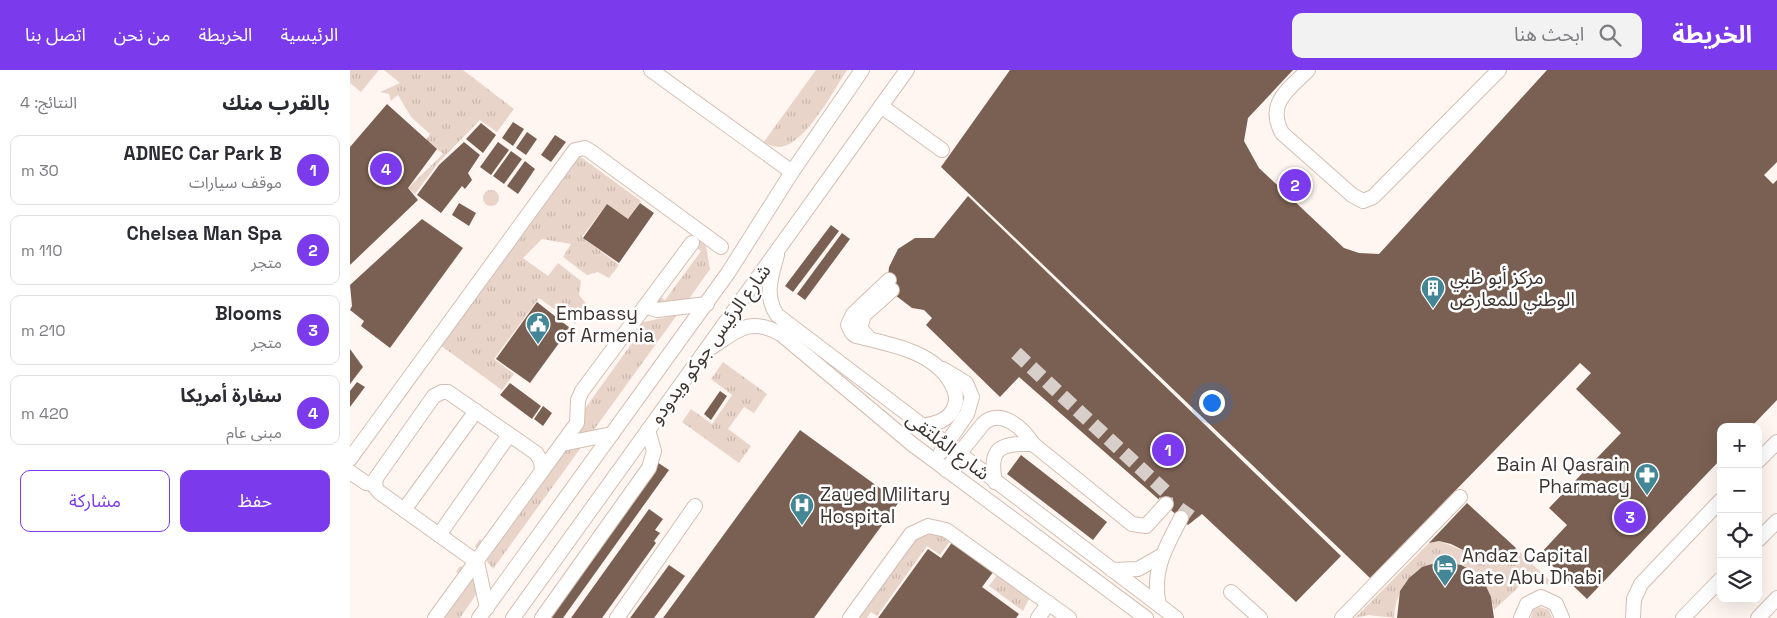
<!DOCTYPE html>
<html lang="ar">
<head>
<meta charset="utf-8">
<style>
	:root { --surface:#fff; --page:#f2f2f3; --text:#2b2b33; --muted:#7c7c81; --line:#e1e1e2; --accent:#7c3aed }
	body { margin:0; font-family:"Space Grotesk","Noto Sans Arabic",sans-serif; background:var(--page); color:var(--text); direction:rtl }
	.controls { position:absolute; right:15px; bottom:15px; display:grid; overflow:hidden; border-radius:10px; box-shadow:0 5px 20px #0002 }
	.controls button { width:45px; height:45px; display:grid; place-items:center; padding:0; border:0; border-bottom:1px solid var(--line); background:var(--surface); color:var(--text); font:25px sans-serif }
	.you { position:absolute; left:861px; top:332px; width:18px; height:18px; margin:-12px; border:4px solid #fff; border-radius:50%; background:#1a73e8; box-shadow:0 0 0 8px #1a73e833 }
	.badge { display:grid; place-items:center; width:32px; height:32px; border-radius:50%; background:var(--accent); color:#fff; font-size:16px; font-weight:700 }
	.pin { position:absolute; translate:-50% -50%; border:2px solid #fff; box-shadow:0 1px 5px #0006 }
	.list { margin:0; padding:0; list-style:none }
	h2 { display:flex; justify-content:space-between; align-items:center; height:65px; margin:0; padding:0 20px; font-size:21px }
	h2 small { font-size:16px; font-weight:400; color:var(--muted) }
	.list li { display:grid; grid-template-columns:32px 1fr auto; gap:15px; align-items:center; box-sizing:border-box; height:70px; margin:0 10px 10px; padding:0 10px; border:1px solid var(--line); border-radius:10px }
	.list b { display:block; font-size:19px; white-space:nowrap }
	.list p { margin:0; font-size:16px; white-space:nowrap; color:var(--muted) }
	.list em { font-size:16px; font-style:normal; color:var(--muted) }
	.actions { display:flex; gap:10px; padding:15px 20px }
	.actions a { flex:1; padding:11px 0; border:1px solid var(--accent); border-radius:10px; text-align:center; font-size:18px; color:var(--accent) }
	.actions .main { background:var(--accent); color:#fff }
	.icon { flex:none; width:28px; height:28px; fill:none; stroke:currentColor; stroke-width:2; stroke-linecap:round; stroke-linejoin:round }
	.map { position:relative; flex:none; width:1427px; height:548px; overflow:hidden; direction:ltr }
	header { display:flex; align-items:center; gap:30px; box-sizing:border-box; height:70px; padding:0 25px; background:var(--accent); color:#fff }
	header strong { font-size:24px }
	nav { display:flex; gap:28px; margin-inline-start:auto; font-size:18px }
	.search { width:350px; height:45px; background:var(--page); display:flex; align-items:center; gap:12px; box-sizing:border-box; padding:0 18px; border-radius:10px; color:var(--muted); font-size:19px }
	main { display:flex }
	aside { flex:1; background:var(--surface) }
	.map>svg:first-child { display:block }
	.grass { fill:url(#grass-tufts) }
	.building { fill:#7a6052 }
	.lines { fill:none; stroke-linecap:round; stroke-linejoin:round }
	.minor-tunnel { stroke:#d8cfca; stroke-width:14; stroke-dasharray:14 7; stroke-linecap:butt }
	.minor-casing { stroke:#d4beb3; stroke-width:16 }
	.minor { stroke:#fff; stroke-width:14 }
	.labels { text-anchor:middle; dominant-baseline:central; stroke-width:5; stroke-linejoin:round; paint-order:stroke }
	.poi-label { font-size:19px; fill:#3d3430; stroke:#fff; text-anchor:start }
	.street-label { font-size:19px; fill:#3d3430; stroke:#fff }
</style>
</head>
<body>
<header>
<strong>الخريطة</strong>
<div class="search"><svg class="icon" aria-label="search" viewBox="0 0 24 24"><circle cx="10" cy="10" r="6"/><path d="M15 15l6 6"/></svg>ابحث هنا</div>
<nav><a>الرئيسية</a><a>الخريطة</a><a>من نحن</a><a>اتصل بنا</a></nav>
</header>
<main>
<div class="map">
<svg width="1427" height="548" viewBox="0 0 1427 548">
	<defs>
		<pattern id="grass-tufts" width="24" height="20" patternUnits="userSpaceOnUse" patternTransform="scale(1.25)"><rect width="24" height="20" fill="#e9d4c9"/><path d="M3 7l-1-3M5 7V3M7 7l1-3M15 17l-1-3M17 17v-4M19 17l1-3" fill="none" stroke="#c9b7ad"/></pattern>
	</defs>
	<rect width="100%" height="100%" fill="#fff6f1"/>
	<g class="grass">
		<path d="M0 0H29L11 22 0 13Z"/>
		<path d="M34 0H113L164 39 147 62 130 50 89 92 65 124 58 118 93 84 76 70 80 64 61 47 48 25 41 31 39 24 30 22 50 13Z"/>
		<path d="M466 0H497C484 20 454 77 429 77 424 77 418 74 413 73Z"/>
		<path d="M228 85 291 131 278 149 257 134 232 167 269 195 259 208 248 202 237 205 213 187 221 174 192 169 173 188 198 206 208 193 231 211 229 225 238 236 225 254 189 228 144 289 164 304 152 320 90 275Z"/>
		<circle cx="141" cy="128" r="8"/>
		<path d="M347 169 356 176 360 199 339 229 311 235 303 229 306 224 315 230 351 181 342 175Z"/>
		<path d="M327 245 143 499 125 476 130 469 137 475 287 266 280 260 284 254Z"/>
		<path d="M373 292 417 324 404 343 394 337 378 359 401 376 389 393 332 352 341 339 362 354 382 325 361 309Z"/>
		<path d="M572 461 604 466 590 485 577 476 527 546 521 542 517 548H507Z"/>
		<path d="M1089 471 1140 491H1153L1166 478 1202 513 1199 516 1191 510 1175 511 1144 540C1129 469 1048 480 1044 548L1018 545 1005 548 1079 473Z"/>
		<path d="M110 496 138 507 110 548H85L114 507 106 502Z"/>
		<path d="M649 502 680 527 673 541 639 516Z"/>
		<path d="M1190 537 1199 540 1202 548H1181L1183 540Z"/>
	</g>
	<g class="building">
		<path d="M660 0H943L898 48 894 71 909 98 994 178 1009 183 1029 184 1197 0H1427V92L1414 105 1423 114 1427 110V330L1401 357H1371V389L1237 529 1190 484 1217 455 1199 438 1271 363 1226 319 1241 303 1230 293 1020 508 591 97Z"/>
		<path d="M37 34 87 79 58 118 68 130 0 195V77Z"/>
		<path d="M163 52 174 59 163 76 152 68Z"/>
		<path d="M131 53 146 65 133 83 116 69Z"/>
		<path d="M177 62 187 69 176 85 166 78Z"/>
		<path d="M205 65 216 72 201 92 191 85Z"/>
		<path d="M114 72 130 85 118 103 122 110 115 119 112 116 91 143 67 125 89 95Z"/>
		<path d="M148 72 159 80 141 105 130 97Z"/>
		<path d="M161 81 172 89 154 114 143 106Z"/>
		<path d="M175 91 185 99 168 124 157 116Z"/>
		<path d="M618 126 991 486 946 532 852 444 838 455 669 307 650 327 576 255 582 248 574 240 562 238 545 225 538 208 539 197 548 179 565 168H584Z"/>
		<path d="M109 133 126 143 119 156 102 145Z"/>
		<path d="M290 133 304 143 269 193 233 168 257 134 278 149Z"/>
		<path d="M72 149 113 178 40 278 11 256 14 251 0 240 2 236 0 215Z"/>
		<path d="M481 155 489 161 443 222 435 216Z"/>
		<path d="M492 163 500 169 455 230 447 224Z"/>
		<path d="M187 232 220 258 180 313 146 289Z"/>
		<path d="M0 279 13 297 0 314Z"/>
		<path d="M7 312 15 317 0 337V321Z"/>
		<path d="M160 313 191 336 182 349 150 325Z"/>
		<path d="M370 321 377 326 361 350 354 344Z"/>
		<path d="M193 336 202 343 193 356 184 349Z"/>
		<path d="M450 360 549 432 464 548H313Z"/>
		<path d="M671 385 757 452 743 470 657 404Z"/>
		<path d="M307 392 319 400 213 548H196Z"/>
		<path d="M1117 433 1166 478 1153 491 1131 489 1101 474 1089 471 1079 473Z"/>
		<path d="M299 439 313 449 305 460 310 463 304 471 306 473 252 548H221Z"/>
		<path d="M603 471 644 501 632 517 669 544 666 548H528L578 479 591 488Z"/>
		<path d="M1098 492 1111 495 1123 501 1134 512 1141 527 1144 548H1047L1050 521 1059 508 1072 497 1085 493Z"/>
		<path d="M319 495 335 506 304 548H280Z"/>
	</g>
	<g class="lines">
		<g class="minor-tunnel">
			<path d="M666 283 816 422V434"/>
			<path d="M831 448 839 437"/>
		</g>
		<g class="minor-casing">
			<g id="minor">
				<path d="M301 0 442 102"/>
				<path d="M958 0C938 20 916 33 932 63L1002 125 1013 131 1023 127 1149 0"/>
				<path d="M531 36 592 80"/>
				<path d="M427 185C421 207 414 225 427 245L826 548"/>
				<path d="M539 210 503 244 498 255 502 263 506 266C539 274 583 281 601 313 605 320 608 327 605 335 600 351 585 354 571 356"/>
				<path d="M295 236 307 240 357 234"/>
				<path d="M518 267 510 258 514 245 542 220"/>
				<path d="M362 277C389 259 400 247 431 264L562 374 796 548"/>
				<path d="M212 374 262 364"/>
				<path d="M591 382 617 344 622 327 616 313 593 299"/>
				<path d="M0 389 225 80 235 78 240 81 371 177"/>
				<path d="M1408 391 1427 372"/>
				<path d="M596 400 633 354C650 337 673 358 683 374L782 454 796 456 816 434"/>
				<path d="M0 402 16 413 25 414"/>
				<path d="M645 412C638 377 651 373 683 374"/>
				<path d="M54 440 126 341"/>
				<path d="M89 465 159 365"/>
				<path d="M1408 470 1427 451"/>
				<path d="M762 500 788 499 811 486"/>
				<path d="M881 522 910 548"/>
				<path d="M809 535C801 501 816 477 831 448"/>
				<path d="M137 538 127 492 29 422 25 417 26 408 84 326 92 322H98L186 383 191 391 192 401"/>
				<path d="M85 548 227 353 228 330 232 321 342 173"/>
				<path d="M129 548 378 203 442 102 512 0"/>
				<path d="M163 548 557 0"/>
				<path d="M192 548 299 398 304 381 298 360"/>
				<path d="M267 548 345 436"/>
				<path d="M500 548 561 464 578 456 596 460 719 548"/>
				<path d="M688 548 699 533"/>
				<path d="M992 548 1110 427"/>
				<path d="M1171 548 1177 534 1191 527 1206 534 1212 548"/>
				<path d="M1283 548 1284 529 1291 514 1371 430"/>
				<path d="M1333 548 1371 509"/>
				<path d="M1408 548 1427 528"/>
			</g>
		</g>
		<use href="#minor" class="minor"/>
	</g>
	<defs>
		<g id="building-pin" transform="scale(1.25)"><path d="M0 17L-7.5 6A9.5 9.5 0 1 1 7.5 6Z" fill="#438696" stroke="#fff"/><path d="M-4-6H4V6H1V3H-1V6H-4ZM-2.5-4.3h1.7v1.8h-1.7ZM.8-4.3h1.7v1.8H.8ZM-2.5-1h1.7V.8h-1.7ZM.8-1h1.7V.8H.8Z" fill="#fff"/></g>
		<g id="civic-pin" transform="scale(1.25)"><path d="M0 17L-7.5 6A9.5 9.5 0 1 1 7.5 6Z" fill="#438696" stroke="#fff"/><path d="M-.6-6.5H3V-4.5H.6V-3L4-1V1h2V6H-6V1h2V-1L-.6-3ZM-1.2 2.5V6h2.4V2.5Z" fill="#fff"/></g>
		<g id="pharmacy-pin" transform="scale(1.25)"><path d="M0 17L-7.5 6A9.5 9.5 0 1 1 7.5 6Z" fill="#438696" stroke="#fff"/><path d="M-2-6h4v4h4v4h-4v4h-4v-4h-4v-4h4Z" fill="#fff"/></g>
		<g id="hospital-pin" transform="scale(1.25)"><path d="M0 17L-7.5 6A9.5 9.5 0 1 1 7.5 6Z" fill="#438696" stroke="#fff"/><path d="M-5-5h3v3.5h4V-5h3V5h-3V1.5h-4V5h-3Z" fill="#fff"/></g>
		<g id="hotel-pin" transform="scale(1.25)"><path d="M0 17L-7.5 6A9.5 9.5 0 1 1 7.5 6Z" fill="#438696" stroke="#fff"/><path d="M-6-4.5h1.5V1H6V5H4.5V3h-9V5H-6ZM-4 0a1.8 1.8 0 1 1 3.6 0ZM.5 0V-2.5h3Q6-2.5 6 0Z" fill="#fff"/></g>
	</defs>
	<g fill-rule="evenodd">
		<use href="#building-pin" x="1083" y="218"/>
		<use href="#civic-pin" x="188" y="254"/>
		<use href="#pharmacy-pin" x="1297" y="405"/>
		<use href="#hospital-pin" x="452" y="435"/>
		<use href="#hotel-pin" x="1095" y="496"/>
	</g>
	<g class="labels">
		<g class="poi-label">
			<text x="1100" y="207">مركز أبو ظبي<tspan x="1100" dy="22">الوطني للمعارض</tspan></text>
			<text x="206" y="243">Embassy<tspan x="206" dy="22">of Armenia</tspan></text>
			<text x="1280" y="394" text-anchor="end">Bain Al Qasrain<tspan x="1280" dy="22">Pharmacy</tspan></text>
			<text x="470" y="424">Zayed Military<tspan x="470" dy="22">Hospital</tspan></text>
			<text x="1112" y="485">Andaz Capital<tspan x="1112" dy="22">Gate Abu Dhabi</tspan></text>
		</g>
		<g class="street-label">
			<text transform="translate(360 274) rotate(-54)">شارع الرئيس جوكو ويدودو</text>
			<text transform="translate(598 376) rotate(37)">شارع المُلتَقى</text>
		</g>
	</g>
</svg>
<div class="controls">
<button>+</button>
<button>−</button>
<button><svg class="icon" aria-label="locate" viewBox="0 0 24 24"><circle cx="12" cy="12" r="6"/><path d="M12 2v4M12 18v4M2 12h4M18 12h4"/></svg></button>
<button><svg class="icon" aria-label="layers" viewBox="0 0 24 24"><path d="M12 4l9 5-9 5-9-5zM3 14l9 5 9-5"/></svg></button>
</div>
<div class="you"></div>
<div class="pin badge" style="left:818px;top:380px">1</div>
<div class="pin badge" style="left:945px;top:115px">2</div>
<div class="pin badge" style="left:1280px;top:447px">3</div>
<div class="pin badge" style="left:36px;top:99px">4</div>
</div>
<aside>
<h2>بالقرب منك<small>النتائج: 4</small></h2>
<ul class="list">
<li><span class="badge">1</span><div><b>ADNEC Car Park B</b><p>موقف سيارات</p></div><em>30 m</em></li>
<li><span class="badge">2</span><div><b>Chelsea Man Spa</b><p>متجر</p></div><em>110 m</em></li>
<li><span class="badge">3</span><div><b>Blooms</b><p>متجر</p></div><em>210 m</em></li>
<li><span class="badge">4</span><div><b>سفارة أمريكا</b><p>مبنى عام</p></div><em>420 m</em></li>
</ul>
<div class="actions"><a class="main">حفظ</a><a>مشاركة</a></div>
</aside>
</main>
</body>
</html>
